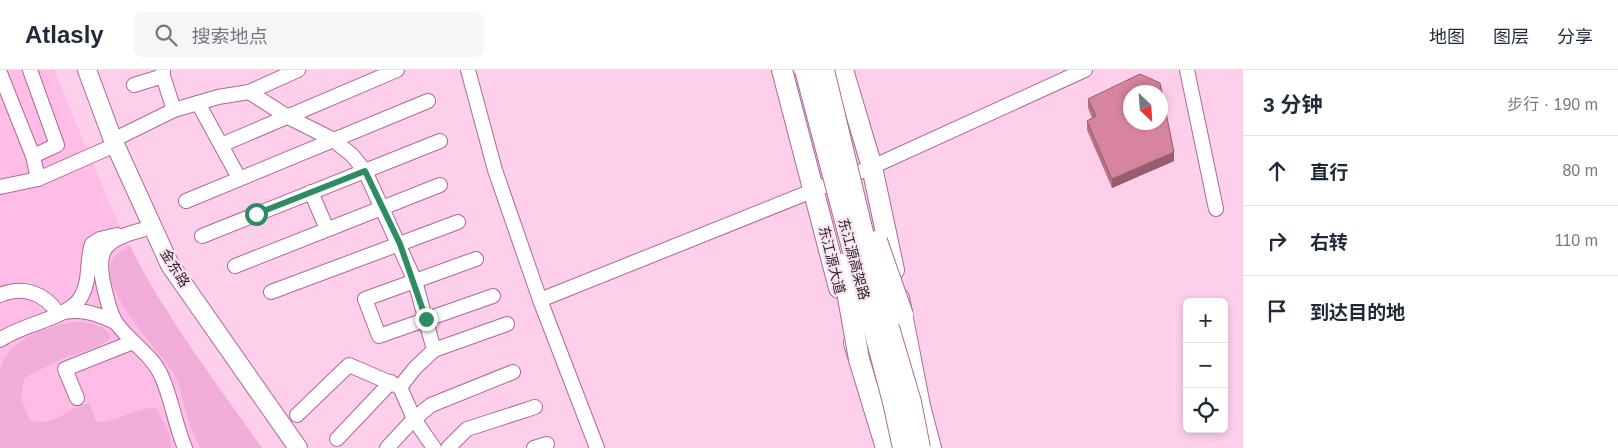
<!DOCTYPE html>
<html lang="zh">
<head>
<meta charset="utf-8">
<style>
	:root { --surface:#fff; --page:#f6f6f7; --text:#1f2937; --muted:#747a83; --line:#e0e1e3 }
	body { margin:0; font-family:Arial,"Noto Sans SC",sans-serif; background:var(--page); color:var(--text) }
	.controls { position:absolute; right:15px; bottom:15px; display:grid; overflow:hidden; border-radius:8px; box-shadow:0 2px 8px #0003 }
	.controls button { width:45px; height:45px; display:grid; place-items:center; padding:0; border:0; border-bottom:1px solid var(--line); background:var(--surface); color:var(--text); font:25px sans-serif }
	.compass { position:absolute; left:1123px; top:15px; width:45px; height:45px; border-radius:50%; background:var(--surface); box-shadow:0 2px 8px #0003; rotate:155deg }
	.stop { position:absolute; width:15px; height:15px; margin:-11px; border:4px solid #2e8c63; border-radius:50%; background:#fff }
	.stop.end { background:#2e8c63; border-color:#fff; box-shadow:0 1px 5px #0008 }
	.list { margin:0; padding:0; list-style:none }
	h2 { display:flex; justify-content:space-between; align-items:center; height:65px; margin:0; padding:0 20px; font-size:21px }
	h2 small { font-size:16px; font-weight:400; color:var(--muted) }
	.list li { display:grid; grid-template-columns:32px 1fr auto; gap:15px; align-items:center; box-sizing:border-box; height:70px; padding:0 20px; border-top:1px solid var(--line) }
	.list b { display:block; font-size:19px; white-space:nowrap }
	.list em { font-size:16px; font-style:normal; color:var(--muted) }
	.icon { flex:none; width:28px; height:28px; fill:none; stroke:currentColor; stroke-width:2; stroke-linecap:round; stroke-linejoin:round }
	.map { position:relative; flex:none; width:1243px; height:378px; overflow:hidden }
	header { display:flex; align-items:center; gap:30px; box-sizing:border-box; height:70px; padding:0 25px; background:var(--surface); border-bottom:1px solid var(--line) }
	header strong { font-size:24px }
	nav { display:flex; gap:28px; margin-inline-start:auto; font-size:18px }
	.search { width:350px; height:45px; background:var(--page); display:flex; align-items:center; gap:12px; box-sizing:border-box; padding:0 18px; border-radius:8px; color:var(--muted); font-size:19px }
	main { display:flex }
	aside { flex:1; background:var(--surface) }
	.map>svg:first-child { display:block }
	.built { fill:#febce6 }
	.green { fill:#f1add8 }
	.lines { fill:none; stroke-linecap:round; stroke-linejoin:round }
	.minor-casing { stroke:#ad6996; stroke-width:16 }
	.major-casing { stroke:#ad6996; stroke-width:20 }
	.highway-casing { stroke:#ad6996; stroke-width:22 }
	.minor { stroke:#fff; stroke-width:14 }
	.major { stroke:#fff; stroke-width:18 }
	.highway { stroke:#fff; stroke-width:20 }
	.highway-bridge-casing { stroke:#ad6996; stroke-width:22; stroke-linecap:butt }
	.highway-bridge { stroke:#fff; stroke-width:20 }
	.wall { fill:#b97288 }
	.shaded-wall { fill:#965d6f }
	.building { fill:#d7859e; stroke:#965d6f; fill-rule:evenodd }
	.route { stroke:#2e8c63; stroke-width:6 }
	.labels { text-anchor:middle; dominant-baseline:central; stroke-width:4.5; stroke-linejoin:round; paint-order:stroke }
	.street-label { font-size:14px; fill:#361a2d; stroke:#f6e6f0 }
</style>
</head>
<body>
<header>
<strong>Atlasly</strong>
<div class="search"><svg class="icon" aria-label="search" viewBox="0 0 24 24"><circle cx="10" cy="10" r="6"/><path d="M15 15l6 6"/></svg>搜索地点</div>
<nav><a>地图</a><a>图层</a><a>分享</a></nav>
</header>
<main>
<div class="map">
<svg width="1243" height="378" viewBox="0 0 1243 378">
	<rect width="100%" height="100%" fill="#fdcfeb"/>
	<path class="built" d="M0 0H54L114 144 146 209 195 283 262 378H0Z"/>
	<g class="green">
		<path d="M130 176C166 248 216 313 262 378H200C195 366 189 354 186 342 182 330 180 312 173 302 159 280 98 220 112 190 115 184 124 179 130 176Z"/>
		<path d="M73 252C85 252 104 254 110 265L109 270 99 276 61 289 24 308 21 330 30 350C53 359 69 336 90 333L95 350 99 352C119 352 135 337 156 338L170 365 171 378H0C0 355 0 322 0 301 5 270 47 257 73 252Z"/>
	</g>
	<g class="lines">
		<g class="minor-casing">
			<g id="minor">
				<path d="M30 0 57 75 33 86"/>
				<path d="M163 0V6L174 40"/>
				<path d="M468 0 495 100 540 230 597 378"/>
				<path d="M1187 0 1216 139"/>
				<path d="M0 3 33 86 38 109"/>
				<path d="M134 15 163 6"/>
				<path d="M249 22 298 0"/>
				<path d="M198 33 239 108"/>
				<path d="M113 70 174 40 218 27 249 22 288 47 332 69 352 85 365 101 415 211 434 280"/>
				<path d="M221 75 397 0"/>
				<path d="M0 117 38 109 106 79"/>
				<path d="M311 122 327 159"/>
				<path d="M186 131 428 31"/>
				<path d="M142 160C102 170 95 181 105 221 108 232 110 245 117 254 130 272 152 285 161 305 172 329 175 355 185 378"/>
				<path d="M202 166 440 71"/>
				<path d="M476 189 365 229 379 266 493 226"/>
				<path d="M235 196 440 115"/>
				<path d="M271 222 458 152"/>
				<path d="M0 225C23 215 44 223 58 243 80 238 95 243 115 252"/>
				<path d="M540 230 872 97 1085 0"/>
				<path d="M0 270C21 254 68 249 81 227 91 210 86 191 92 174L100 169 117 165"/>
				<path d="M77 328 65 299 133 272"/>
				<path d="M297 345 349 295 400 317"/>
				<path d="M337 369 391 312"/>
				<path d="M387 378 414 349 431 335 513 302"/>
				<path d="M434 378 414 349 400 317 415 298 434 280 507 254"/>
				<path d="M448 378 467 359 535 337"/>
				<path d="M534 378 547 374"/>
			</g>
		</g>
		<g class="major-casing">
			<path id="major" d="M87 0 113 70 170 195 298 378"/>
		</g>
		<g class="highway-casing">
			<g id="highway">
				<path d="M782 0 839 218"/>
				<path d="M843 0 872 97 894 200"/>
				<path d="M899 228 920 336 931 378"/>
				<path d="M854 273 886 378"/>
			</g>
		</g>
		<use href="#minor" class="minor"/>
		<use href="#major" class="major"/>
		<use href="#highway" class="highway"/>
		<g class="highway-bridge-casing">
			<g id="highway-bridge">
				<path d="M805 0 893 332 903 378"/>
				<path d="M824 0 872 200 911 332 920 378"/>
				<path d="M877 171 903 245"/>
				<path d="M842 194 859 289"/>
			</g>
		</g>
		<use href="#highway-bridge" class="highway-bridge"/>
	</g>
	<path class="wall" d="M1088 29 1174 91 1112 118 1087 60V51L1092 48 1088 38Z"/>
	<path class="shaded-wall" d="M1174 82V91L1112 118V109Z"/>
	<path class="building" d="M1140 4 1160 13 1174 82 1112 109 1087 51 1096 46 1088 29ZM1130 22H1160V52H1130Z"/>
	<g class="lines">
		<path class="route" d="M256 144 365 101 400 174 426 249"/>
	</g>
	<g class="labels">
		<g class="street-label">
			<text transform="translate(854 189) rotate(75)">东江源高架路</text>
			<text transform="translate(832 190) rotate(76)">东江源大道</text>
			<text transform="translate(175 198) rotate(58)">金东路</text>
		</g>
	</g>
</svg>
<div class="controls">
<button>+</button>
<button>−</button>
<button><svg class="icon" aria-label="locate" viewBox="0 0 24 24"><circle cx="12" cy="12" r="6"/><path d="M12 2v4M12 18v4M2 12h4M18 12h4"/></svg></button>
</div>
<svg class="compass" viewBox="-18 -18 36 36"><path d="M0-13l5 13h-10z" fill="#e53935"/><path d="M0 13l5-13h-10z" fill="#747a83"/></svg>
<div class="stop" style="left:256px;top:144px"></div>
<div class="stop end" style="left:426px;top:249px"></div>
</div>
<aside>
<h2>3 分钟<small>步行 · 190 m</small></h2>
<ul class="list">
<li><svg class="icon" aria-label="ahead" viewBox="0 0 24 24"><path d="M12 20V5M6 11l6-6 6 6"/></svg><div><b>直行</b></div><em>80 m</em></li>
<li><svg class="icon" aria-label="right" viewBox="0 0 24 24"><path d="M7 20v-9h11M14 6l5 5-5 5"/></svg><div><b>右转</b></div><em>110 m</em></li>
<li><svg class="icon" aria-label="arrive" viewBox="0 0 24 24"><path d="M6 21V4h12l-3 4 3 4H6"/></svg><div><b>到达目的地</b></div></li>
</ul>
</aside>
</main>
</body>
</html>
